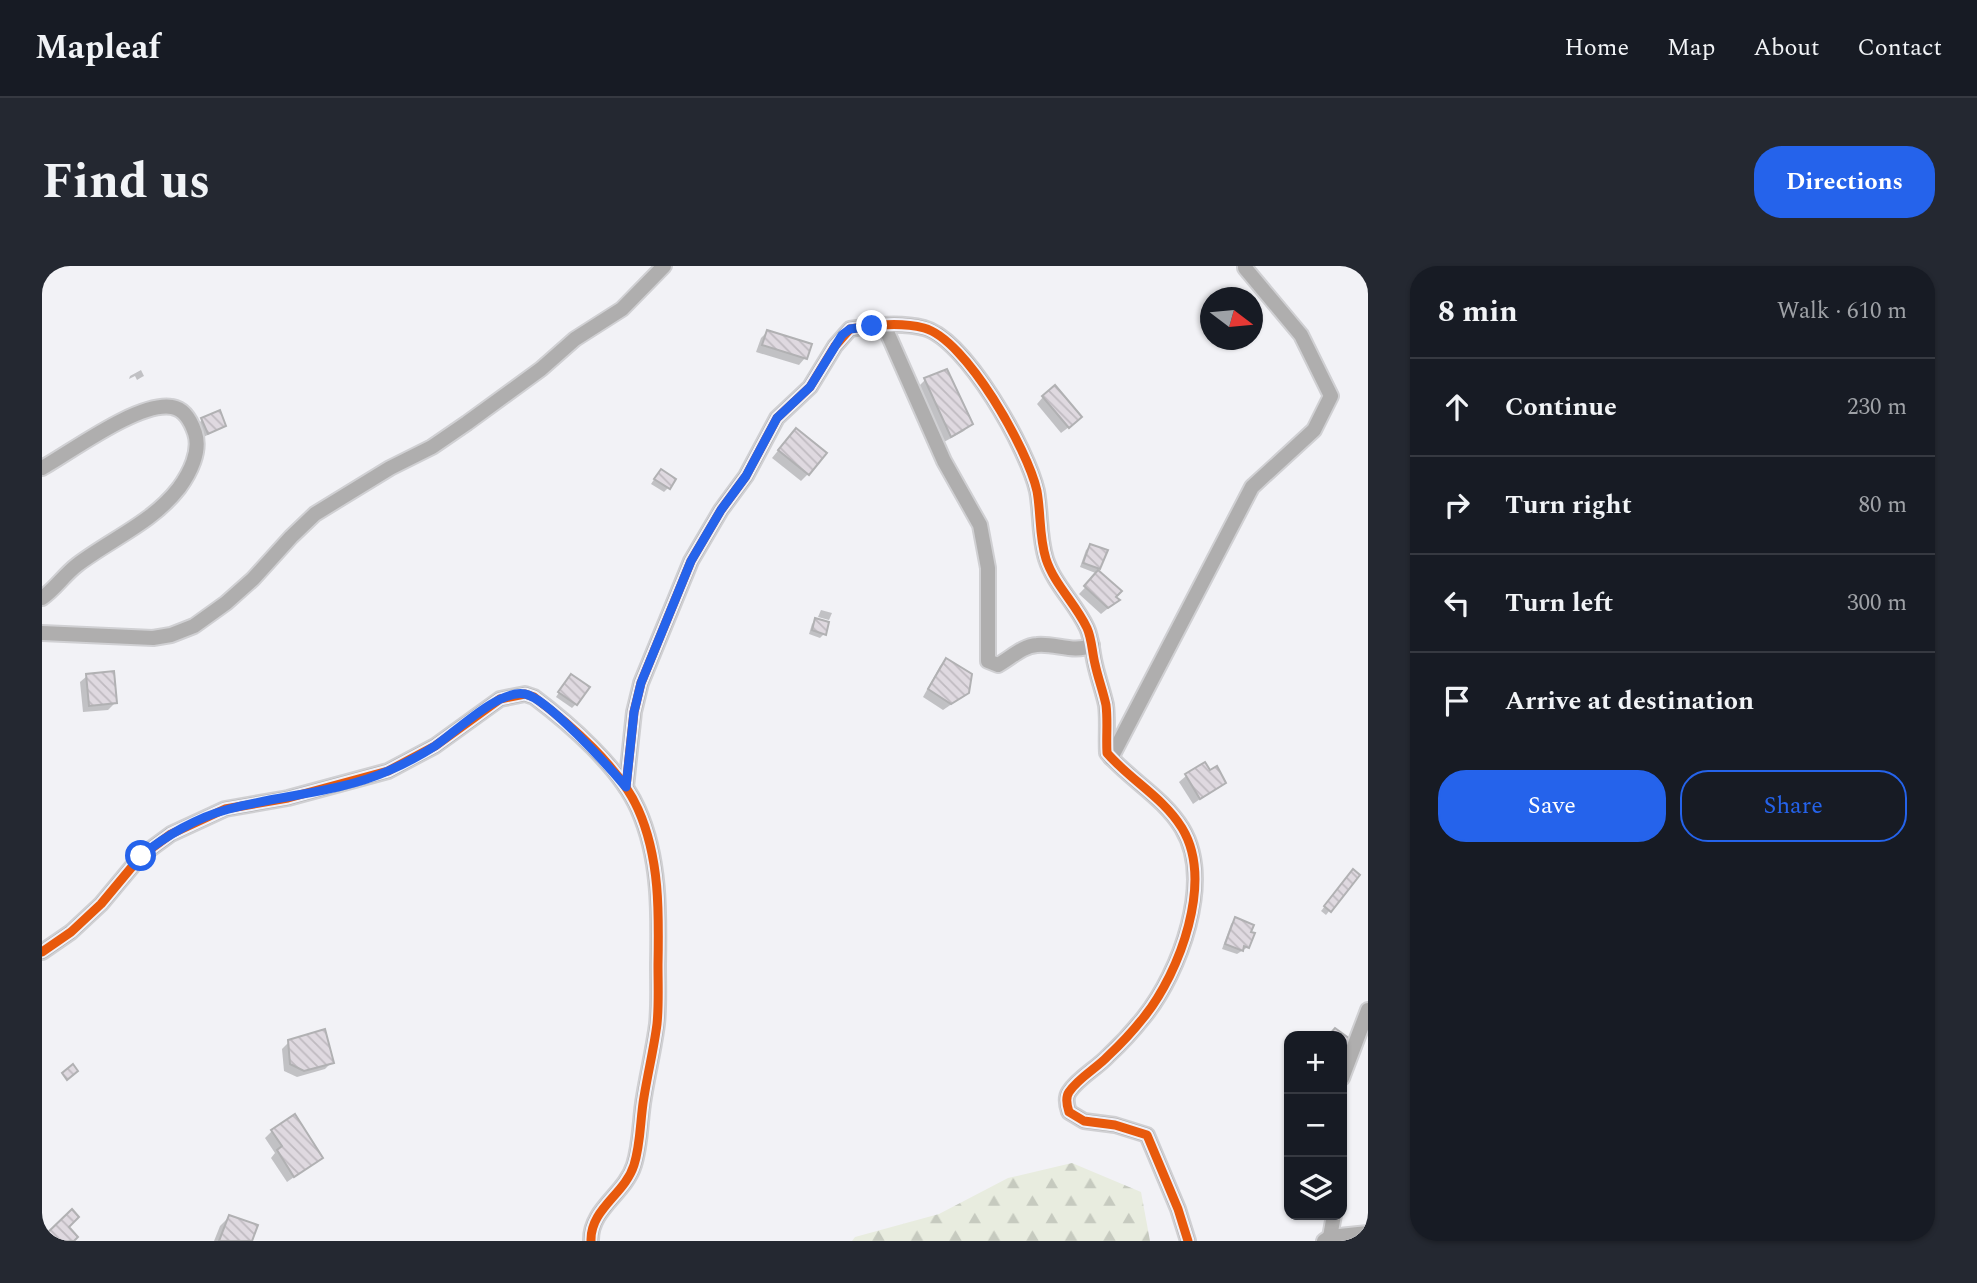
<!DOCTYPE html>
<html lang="en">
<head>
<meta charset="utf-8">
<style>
	:root { --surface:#171b24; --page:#242831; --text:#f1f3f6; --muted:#9ea1a6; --line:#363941; --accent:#2563eb }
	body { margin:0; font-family:Spectral,serif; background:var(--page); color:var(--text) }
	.controls { position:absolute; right:21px; bottom:21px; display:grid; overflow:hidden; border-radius:14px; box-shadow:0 2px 5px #0004 }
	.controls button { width:63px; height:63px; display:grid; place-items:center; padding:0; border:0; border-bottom:2px solid var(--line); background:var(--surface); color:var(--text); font:35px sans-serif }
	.compass { position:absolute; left:1158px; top:21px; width:63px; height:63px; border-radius:50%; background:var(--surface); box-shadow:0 2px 5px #0004; rotate:106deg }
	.stop { position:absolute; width:21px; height:21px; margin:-16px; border:5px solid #2563eb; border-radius:50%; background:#fff }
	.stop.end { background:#2563eb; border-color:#fff; box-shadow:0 2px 7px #0008 }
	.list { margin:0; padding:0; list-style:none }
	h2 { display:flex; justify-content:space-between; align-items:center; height:91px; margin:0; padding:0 28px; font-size:30px }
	h2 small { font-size:23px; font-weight:400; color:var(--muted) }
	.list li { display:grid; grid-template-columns:46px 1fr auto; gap:21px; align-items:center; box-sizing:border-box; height:98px; padding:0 28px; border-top:2px solid var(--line) }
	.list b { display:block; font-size:26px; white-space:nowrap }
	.list em { font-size:23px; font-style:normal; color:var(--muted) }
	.actions { display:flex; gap:14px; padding:21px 28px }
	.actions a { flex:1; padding:16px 0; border:2px solid var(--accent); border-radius:28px; text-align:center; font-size:24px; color:var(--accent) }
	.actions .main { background:var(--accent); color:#fff }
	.icon { flex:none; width:38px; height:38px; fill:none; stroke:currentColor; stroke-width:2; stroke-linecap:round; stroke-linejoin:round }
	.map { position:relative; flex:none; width:1326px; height:975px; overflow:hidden; border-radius:28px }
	header { display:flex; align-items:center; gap:42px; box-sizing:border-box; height:98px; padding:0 35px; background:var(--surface); border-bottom:2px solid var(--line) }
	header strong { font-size:33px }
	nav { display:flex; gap:38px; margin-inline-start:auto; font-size:24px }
	.intro { display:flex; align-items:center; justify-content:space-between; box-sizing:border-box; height:168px; padding:0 42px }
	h1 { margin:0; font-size:49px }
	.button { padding:18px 32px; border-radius:28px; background:var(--accent); color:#fff; font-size:24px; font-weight:700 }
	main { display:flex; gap:42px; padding:0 42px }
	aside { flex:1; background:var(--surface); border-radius:28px; box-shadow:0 2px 5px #0004 }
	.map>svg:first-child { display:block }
	.forest { fill:url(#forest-firs) }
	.shadow { fill:#0003 }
	.building { fill:url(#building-back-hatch); stroke:#b1b1b3; stroke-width:2 }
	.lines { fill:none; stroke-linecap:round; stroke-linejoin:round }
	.street-casing { stroke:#d0d0d3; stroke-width:18 }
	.street { stroke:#afaeae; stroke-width:14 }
	.cycleway-casing { stroke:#f0f1f8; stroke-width:13 }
	.cycleway { stroke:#e8590c; stroke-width:9 }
	.route { stroke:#2563eb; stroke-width:9 }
</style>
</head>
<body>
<header>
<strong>Mapleaf</strong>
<nav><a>Home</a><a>Map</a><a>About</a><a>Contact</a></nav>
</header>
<div class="intro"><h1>Find us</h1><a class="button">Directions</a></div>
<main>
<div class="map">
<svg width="1326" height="975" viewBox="0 0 1326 975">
	<defs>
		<pattern id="forest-firs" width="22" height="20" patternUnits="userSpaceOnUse" patternTransform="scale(1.75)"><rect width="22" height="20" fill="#e8ecdf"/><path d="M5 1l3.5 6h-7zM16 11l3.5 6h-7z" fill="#c6cabf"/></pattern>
		<pattern id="building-back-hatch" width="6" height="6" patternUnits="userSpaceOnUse" patternTransform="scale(1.75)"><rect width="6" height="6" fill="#dfd9e0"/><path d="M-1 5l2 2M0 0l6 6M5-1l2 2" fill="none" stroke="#bfbac0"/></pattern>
	</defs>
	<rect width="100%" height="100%" fill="#f2f2f6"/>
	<path class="forest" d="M1030 897 1099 926 1108 975H810L813 971 897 948 966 912Z"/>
	<g class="shadow">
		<path d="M725 66 763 92 757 99 714 86 719 72Z"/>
		<path d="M99 104 102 110 100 111 95 114 93 110 87 113 88 110Z"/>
		<path d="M883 114 928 158 922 165 902 176 876 121Z"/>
		<path d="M1001 131 1031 158 1019 167 995 138Z"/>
		<path d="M160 154 182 159 162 171 156 158Z"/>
		<path d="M747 171 766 208 759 215 730 192Z"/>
		<path d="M615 209 626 222 622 226 609 218Z"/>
		<path d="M1048 280 1057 302 1054 305 1078 326 1072 332 1075 335 1059 348 1037 328 1056 308 1038 301 1044 284Z"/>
		<path d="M779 344 790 347 787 354 776 351Z"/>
		<path d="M774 354 782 368 778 372 767 368 770 358Z"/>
		<path d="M905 394 926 427 901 444 881 431 898 400Z"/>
		<path d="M45 410 73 437 66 444 41 446 38 416Z"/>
		<path d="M525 414 534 438 530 442 514 431Z"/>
		<path d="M1168 506 1182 516 1151 538 1137 516 1144 510Z"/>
		<path d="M1307 610 1288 644 1284 649 1279 645Z"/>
		<path d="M1193 653 1206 681 1195 688 1180 683 1189 658Z"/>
		<path d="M247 776 290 796 283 803 255 811 242 805 240 783Z"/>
		<path d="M230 865 279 892 245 916 229 892 233 887 223 872Z"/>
		<path d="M187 951 208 975H172L178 960Z"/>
	</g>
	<g class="building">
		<path d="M725 64 770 78 765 93 720 79Z"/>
		<path d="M905 103 931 158 909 171 882 112Z"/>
		<path d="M1013 119 1040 151 1027 162 1000 130Z"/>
		<path d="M178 144 184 160 166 168 159 152Z"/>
		<path d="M754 162 785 187 767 209 736 184Z"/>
		<path d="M619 203 634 213 628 223 612 213Z"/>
		<path d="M1048 278 1066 284 1058 303 1041 297Z"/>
		<path d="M1056 304 1080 325 1074 331 1078 334 1066 342 1042 320Z"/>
		<path d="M773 352 787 356 784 369 770 364Z"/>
		<path d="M904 392 930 408 927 427 909 438 886 423Z"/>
		<path d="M72 405 75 437 47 440 44 408Z"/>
		<path d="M529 408 548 421 535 439 516 426Z"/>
		<path d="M1163 496 1168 504 1175 500 1184 517 1158 533 1143 508Z"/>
		<path d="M1311 603 1318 609 1289 646 1282 640Z"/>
		<path d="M1193 651 1212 659 1209 666 1213 667 1207 682 1202 680 1201 685 1183 678Z"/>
		<path d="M1293 762 1312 776 1300 792V770H1286Z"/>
		<path d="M283 763 292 797 262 805 248 798 246 774Z"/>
		<path d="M31 798 36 805 25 814 20 807Z"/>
		<path d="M253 848 281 892 252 911 235 884 240 880 229 864Z"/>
		<path d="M30 943 37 951 27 961 36 971 32 975H0V972Z"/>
		<path d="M187 949 216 959 210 975H177Z"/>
	</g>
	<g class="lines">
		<g class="street-casing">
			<g id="street">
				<path d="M842 59 902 195 938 259 946 302V395L956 399C969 392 980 380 995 379 1014 377 1032 388 1050 379"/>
				<path d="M0 202C29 186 97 135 130 141 143 143 149 155 153 167 159 185 148 207 137 222 110 257 69 273 35 299 22 309 13 323 0 332"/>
				<path d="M0 367 111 372 129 369 152 360 184 337 211 313 249 271 273 248 348 202 390 181 425 157 499 103 533 73 580 43 622 0"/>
				<path d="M1069 492 1210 221 1272 164 1289 130 1259 69 1203 2V0"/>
				<path d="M584 521 592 446 599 417 649 295 679 244 704 210 735 152 768 121 793 80 808 63C832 59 858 56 882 62 924 73 986 184 995 225 999 247 997 271 1004 293 1012 318 1034 338 1045 362 1050 373 1050 386 1053 398 1056 412 1061 425 1064 439 1066 455 1064 471 1065 487 1088 514 1121 531 1140 562 1172 615 1138 706 1102 751 1091 765 1079 778 1066 790 1055 802 1036 812 1027 826 1023 832 1025 840 1027 846L1042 855 1073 859 1105 869 1136 943 1146 975"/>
				<path d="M0 686 29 666 59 638 99 590 129 568 183 543 246 532 346 505 393 480 458 433 483 428 492 431C528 458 578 502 596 543 618 592 617 647 616 699 616 719 617 739 615 758 612 782 606 806 602 831 598 853 599 877 592 899 583 928 548 943 549 975"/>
				<path d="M1300 812 1326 744"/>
				<path d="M1288 971 1292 949"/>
				<path d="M1282 975 1288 971 1326 967"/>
			</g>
		</g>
		<use href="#street" class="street"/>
		<g class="cycleway-casing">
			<g id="cycleway">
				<path d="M584 521 592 446 599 417 649 295 679 244 704 210 735 152 768 121 793 80 808 63C832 59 858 56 882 62 924 73 986 184 995 225 999 247 997 271 1004 293 1012 318 1034 338 1045 362 1050 373 1050 386 1053 398 1056 412 1061 425 1064 439 1066 455 1064 471 1065 487 1088 514 1121 531 1140 562 1172 615 1138 706 1102 751 1091 765 1079 778 1066 790 1055 802 1036 812 1027 826 1023 832 1025 840 1027 846L1042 855 1073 859 1105 869 1136 943 1146 975"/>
				<path d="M0 686 29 666 59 638 99 590 129 568 183 543 246 532 346 505 393 480 458 433 483 428 492 431C528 458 578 502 596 543 618 592 617 647 616 699 616 719 617 739 615 758 612 782 606 806 602 831 598 853 599 877 592 899 583 928 548 943 549 975"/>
			</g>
		</g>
		<use href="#cycleway" class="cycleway"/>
	</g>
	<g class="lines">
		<path class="route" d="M99 590C123 570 156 551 187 543 239 529 296 527 346 505 362 498 379 489 393 480 415 465 457 423 483 428 505 432 568 502 584 521L592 446 599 417 649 295 679 244 704 210 735 152 768 121 800 69 808 63 830 60"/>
	</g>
</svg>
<div class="controls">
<button>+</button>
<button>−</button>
<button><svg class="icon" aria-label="layers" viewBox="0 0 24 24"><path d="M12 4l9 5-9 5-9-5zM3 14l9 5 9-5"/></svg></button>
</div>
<svg class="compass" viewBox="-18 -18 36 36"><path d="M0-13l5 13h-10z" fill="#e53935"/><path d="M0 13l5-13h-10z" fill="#9ea1a6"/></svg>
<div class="stop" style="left:99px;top:590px"></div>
<div class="stop end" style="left:830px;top:60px"></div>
</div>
<aside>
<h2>8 min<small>Walk · 610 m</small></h2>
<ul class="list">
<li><svg class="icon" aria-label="ahead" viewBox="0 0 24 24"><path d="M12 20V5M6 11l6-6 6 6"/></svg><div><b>Continue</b></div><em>230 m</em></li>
<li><svg class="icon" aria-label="right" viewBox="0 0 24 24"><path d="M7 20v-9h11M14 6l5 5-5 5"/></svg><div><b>Turn right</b></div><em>80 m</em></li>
<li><svg class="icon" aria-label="left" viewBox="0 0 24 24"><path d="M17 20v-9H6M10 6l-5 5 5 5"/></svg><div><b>Turn left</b></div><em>300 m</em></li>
<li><svg class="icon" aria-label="arrive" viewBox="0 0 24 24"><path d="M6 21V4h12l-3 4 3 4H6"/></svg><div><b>Arrive at destination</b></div></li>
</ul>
<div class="actions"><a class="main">Save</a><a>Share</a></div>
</aside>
</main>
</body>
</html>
